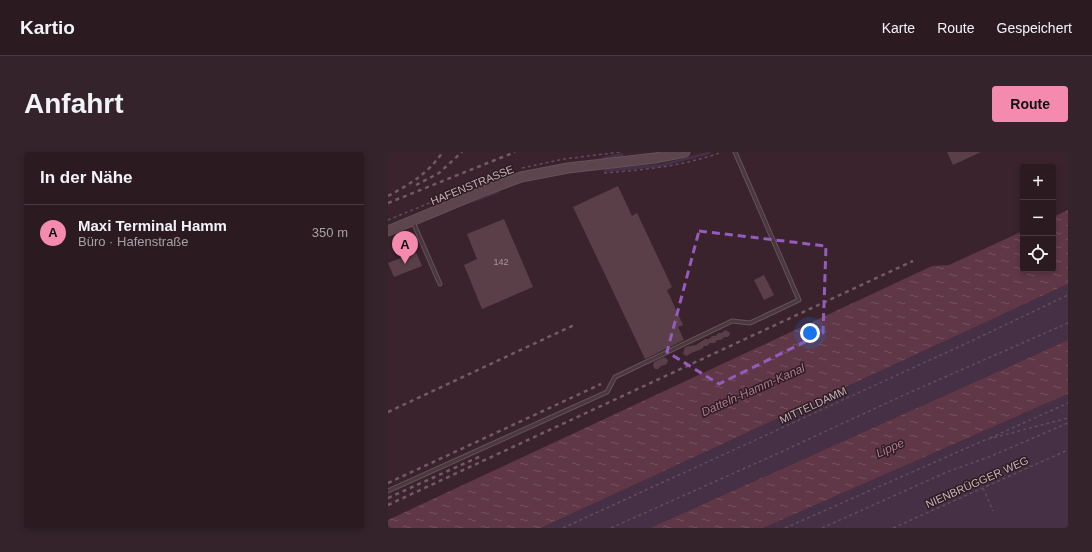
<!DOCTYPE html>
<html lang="de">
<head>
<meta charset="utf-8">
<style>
	:root { --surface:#2c1a21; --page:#34232a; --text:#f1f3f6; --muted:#a6a1a5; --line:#48383f; --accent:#f48aad }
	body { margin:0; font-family:Arial,sans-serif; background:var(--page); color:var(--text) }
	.controls { position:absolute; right:12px; top:12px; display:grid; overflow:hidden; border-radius:4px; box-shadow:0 2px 6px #0003 }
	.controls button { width:36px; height:36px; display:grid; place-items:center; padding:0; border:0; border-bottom:1px solid var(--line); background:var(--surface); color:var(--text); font:20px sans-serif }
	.you { position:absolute; left:422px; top:181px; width:14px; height:14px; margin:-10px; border:3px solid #fff; border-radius:50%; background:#1a73e8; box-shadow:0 0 0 6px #1a73e833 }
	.badge { display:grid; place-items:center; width:26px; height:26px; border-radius:50%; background:var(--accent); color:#111; font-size:13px; font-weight:700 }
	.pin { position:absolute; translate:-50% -33px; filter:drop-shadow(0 1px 2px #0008) }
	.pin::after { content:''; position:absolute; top:21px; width:14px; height:12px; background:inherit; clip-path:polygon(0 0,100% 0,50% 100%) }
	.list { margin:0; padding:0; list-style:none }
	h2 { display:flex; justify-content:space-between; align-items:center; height:52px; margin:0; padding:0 16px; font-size:17px }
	h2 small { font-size:13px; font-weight:400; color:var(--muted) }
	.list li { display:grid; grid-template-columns:26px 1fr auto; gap:12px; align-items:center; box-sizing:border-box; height:56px; padding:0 16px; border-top:1px solid var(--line) }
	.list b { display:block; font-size:15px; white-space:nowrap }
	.list p { margin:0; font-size:13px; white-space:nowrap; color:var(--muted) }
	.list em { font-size:13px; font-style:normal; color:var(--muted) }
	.icon { flex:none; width:22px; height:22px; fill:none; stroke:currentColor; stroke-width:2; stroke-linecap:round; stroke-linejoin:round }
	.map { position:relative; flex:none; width:680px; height:376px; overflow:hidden; border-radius:4px }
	header { display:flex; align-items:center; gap:24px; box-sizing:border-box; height:56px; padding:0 20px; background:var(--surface); border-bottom:1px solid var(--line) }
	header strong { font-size:19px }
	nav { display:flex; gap:22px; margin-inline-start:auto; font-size:14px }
	.intro { display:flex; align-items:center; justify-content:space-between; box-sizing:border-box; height:96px; padding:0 24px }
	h1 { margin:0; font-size:28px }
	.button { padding:10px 18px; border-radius:4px; background:var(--accent); color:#111; font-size:14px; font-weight:700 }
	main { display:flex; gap:24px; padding:0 24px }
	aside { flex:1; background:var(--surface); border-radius:4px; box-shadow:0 2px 6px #0003 }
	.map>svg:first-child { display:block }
	.grass { fill:#453046 }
	.water { fill:url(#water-ripples) }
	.building { fill:#5a3f49 }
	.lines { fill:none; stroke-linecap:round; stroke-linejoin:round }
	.lane-casing { stroke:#655259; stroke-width:5 }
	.secondary-casing { stroke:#655259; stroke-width:11 }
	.path { stroke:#624c5d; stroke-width:1.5; stroke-dasharray:3 3; stroke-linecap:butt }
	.lane { stroke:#4b373e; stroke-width:3 }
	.secondary { stroke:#5d454d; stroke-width:9 }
	.rail { stroke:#735b64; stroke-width:2.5; stroke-dasharray:4 4; stroke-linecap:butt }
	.marked { fill:none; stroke:#955bbd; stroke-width:3; stroke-dasharray:8 5; stroke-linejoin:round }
	.labels { text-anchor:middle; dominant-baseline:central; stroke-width:3; stroke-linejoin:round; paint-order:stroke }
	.number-label { font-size:9px; fill:#ab959d }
	.street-label { font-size:11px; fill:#c6b2b9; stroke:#2f1c23 }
	.water-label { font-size:12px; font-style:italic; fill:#ad7b8e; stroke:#2f1c23 }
</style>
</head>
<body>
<header>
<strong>Kartio</strong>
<nav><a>Karte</a><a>Route</a><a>Gespeichert</a></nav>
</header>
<div class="intro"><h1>Anfahrt</h1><a class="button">Route</a></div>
<main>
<aside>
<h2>In der Nähe<small></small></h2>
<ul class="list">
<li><span class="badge">A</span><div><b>Maxi Terminal Hamm</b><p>Büro · Hafenstraße</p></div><em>350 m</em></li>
</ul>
</aside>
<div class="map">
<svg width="680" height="376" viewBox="0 0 680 376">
	<defs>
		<pattern id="water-ripples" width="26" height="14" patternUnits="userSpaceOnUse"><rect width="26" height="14" fill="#603746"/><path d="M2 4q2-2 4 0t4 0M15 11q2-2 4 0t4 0" fill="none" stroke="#75525f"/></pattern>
	</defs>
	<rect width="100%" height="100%" fill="#3a232c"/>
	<g class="grass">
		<path d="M319 0H322V2L272 15 215 20 218 16 272 12Z"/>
		<path d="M235 1 236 5 217 7 213 5Z"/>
		<path d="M109 38 113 40 79 53Z"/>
		<path d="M680 132V188L262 376H153Z"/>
		<path d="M680 242V376H375Z"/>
	</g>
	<g class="water">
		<path d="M680 58V132L153 376H0V368L544 114 561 113 635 79V117H665V65Z"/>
		<path d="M680 188V242L375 376H262Z"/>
	</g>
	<g class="building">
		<path d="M559 0H593L565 13Z"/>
		<path d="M230 34 244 64 249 61 284 135 279 138 295 173 290 175 296 188 257 207 185 55Z"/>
		<path d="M116 67 145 135 94 157 76 113 89 107 79 82Z"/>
		<path d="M28 100 34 114 6 125 0 111Z"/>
		<path d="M376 123 386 143 376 148 366 128Z"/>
		<path d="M337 178 341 180 342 182 340 185H336L333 188H329L327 191H322L319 194H316L314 197 303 201 299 204 295 202 297 195 308 193 317 187H321L324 184H328L330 181H334Z"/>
		<path d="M276 205 280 208 279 212 273 214 270 217H267L265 214 266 210Z"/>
	</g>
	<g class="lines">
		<g class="lane-casing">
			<g id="lane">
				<path d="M25 70 52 132"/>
				<path d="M0 339 219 240 227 225 344 169 362 171 411 148 347 0"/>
			</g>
		</g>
		<g class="secondary-casing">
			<path id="secondary" d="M0 79 98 38 133 25 180 16 267 6 297 0"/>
		</g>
		<g class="path">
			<path d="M134 16 176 7 233 0"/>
			<path d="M216 21C256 18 296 14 334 0"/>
			<path d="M0 68 95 29 123 19"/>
			<path d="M602 286 680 251"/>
			<path d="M595 336 605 359"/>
			<path d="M175 376 577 192 680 143"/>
			<path d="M223 376 393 300 516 243 680 171"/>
			<path d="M397 376 597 288 680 266"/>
			<path d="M434 376 559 320 601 305 680 271"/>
			<path d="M505 376 680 298"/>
		</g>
		<use href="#lane" class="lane"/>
		<use href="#secondary" class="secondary"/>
		<g class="rail">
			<path d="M28 33 51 21 74 0"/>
			<path d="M0 44C24 31 39 22 55 0"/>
			<path d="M0 51 127 0"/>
			<path d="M0 260 186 173"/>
			<path d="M0 331 213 232"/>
			<path d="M0 346 93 304"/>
			<path d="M0 353 525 109"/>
		</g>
	</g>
	<path class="marked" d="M311 79 438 94 435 181 331 232 279 200Z"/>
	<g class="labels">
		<g class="number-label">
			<text x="113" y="110">142</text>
		</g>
		<g class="street-label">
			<text transform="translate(84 33) rotate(-22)">HAFENSTRASSE</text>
			<text transform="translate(425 253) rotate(-25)">MITTELDAMM</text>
			<text transform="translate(589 330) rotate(-24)">NIENBRÜGGER WEG</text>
		</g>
		<g class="water-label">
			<text transform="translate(365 238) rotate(-24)">Datteln-Hamm-Kanal</text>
			<text transform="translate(502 296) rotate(-24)">Lippe</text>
		</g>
	</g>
</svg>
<div class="controls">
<button>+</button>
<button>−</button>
<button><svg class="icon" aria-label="locate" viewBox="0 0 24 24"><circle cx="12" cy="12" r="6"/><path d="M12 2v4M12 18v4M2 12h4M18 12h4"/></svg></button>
</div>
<div class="you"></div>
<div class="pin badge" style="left:17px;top:112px">A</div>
</div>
</main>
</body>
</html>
